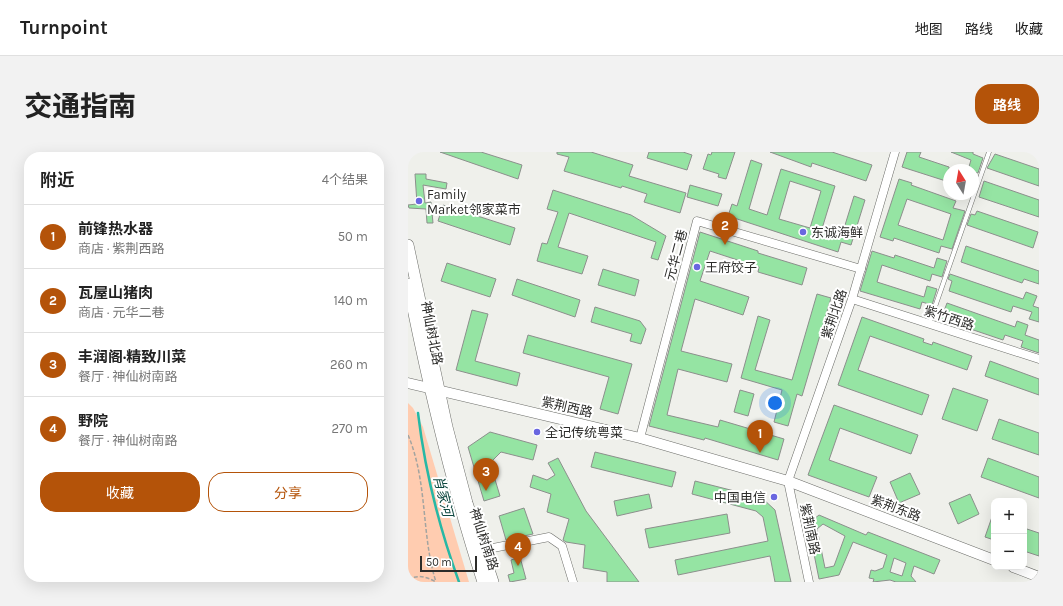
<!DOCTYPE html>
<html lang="zh">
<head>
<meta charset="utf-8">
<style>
	:root { --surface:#fff; --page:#f2f2f2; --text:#222; --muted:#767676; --line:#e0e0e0; --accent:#b45309 }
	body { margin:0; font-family:Karla,"Noto Sans SC",sans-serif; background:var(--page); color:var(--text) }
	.controls { position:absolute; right:12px; bottom:12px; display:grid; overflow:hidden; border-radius:8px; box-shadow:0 4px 16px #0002 }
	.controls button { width:36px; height:36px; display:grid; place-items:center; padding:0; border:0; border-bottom:1px solid var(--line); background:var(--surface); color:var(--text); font:20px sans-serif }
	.compass { position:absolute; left:535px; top:12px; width:36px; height:36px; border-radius:50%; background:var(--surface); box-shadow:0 4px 16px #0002; rotate:349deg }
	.scale { position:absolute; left:12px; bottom:10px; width:57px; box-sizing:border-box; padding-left:4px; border:2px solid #2c2c2a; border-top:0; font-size:11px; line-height:14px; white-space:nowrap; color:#2c2c2a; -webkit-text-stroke:3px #fff; paint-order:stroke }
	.you { position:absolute; left:367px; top:251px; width:14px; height:14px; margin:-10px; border:3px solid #fff; border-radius:50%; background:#1a73e8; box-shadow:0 0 0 6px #1a73e833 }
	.badge { display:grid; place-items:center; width:26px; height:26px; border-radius:50%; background:var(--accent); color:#fff; font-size:13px; font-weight:700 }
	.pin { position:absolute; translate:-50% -33px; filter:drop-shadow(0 1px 2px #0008) }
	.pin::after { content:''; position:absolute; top:21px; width:14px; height:12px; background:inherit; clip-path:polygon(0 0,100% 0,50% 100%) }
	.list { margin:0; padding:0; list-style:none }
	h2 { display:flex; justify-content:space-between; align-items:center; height:52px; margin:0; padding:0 16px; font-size:17px }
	h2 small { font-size:13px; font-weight:400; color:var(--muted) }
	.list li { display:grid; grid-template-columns:26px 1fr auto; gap:12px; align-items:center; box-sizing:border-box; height:64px; padding:0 16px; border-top:1px solid var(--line) }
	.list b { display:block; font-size:15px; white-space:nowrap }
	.list p { margin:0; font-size:13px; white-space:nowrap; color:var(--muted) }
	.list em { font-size:13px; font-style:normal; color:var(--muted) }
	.actions { display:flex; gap:8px; padding:12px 16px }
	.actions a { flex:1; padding:9px 0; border:1px solid var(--accent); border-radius:16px; text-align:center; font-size:14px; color:var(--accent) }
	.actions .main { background:var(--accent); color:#fff }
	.map { position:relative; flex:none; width:631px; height:430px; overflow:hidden; border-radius:16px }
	header { display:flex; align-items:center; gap:24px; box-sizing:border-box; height:56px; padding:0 20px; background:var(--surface); border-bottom:1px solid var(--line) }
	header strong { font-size:19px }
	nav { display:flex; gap:22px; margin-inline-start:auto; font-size:14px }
	.intro { display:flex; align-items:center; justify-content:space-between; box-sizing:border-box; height:96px; padding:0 24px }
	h1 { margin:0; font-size:28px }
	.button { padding:10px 18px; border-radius:16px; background:var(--accent); color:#fff; font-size:14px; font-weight:700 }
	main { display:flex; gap:24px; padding:0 24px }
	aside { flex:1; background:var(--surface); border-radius:16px; box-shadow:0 4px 16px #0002 }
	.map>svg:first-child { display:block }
	.green { fill:#ffccb0 }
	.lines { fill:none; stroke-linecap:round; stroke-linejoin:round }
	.stream { stroke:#27b8a5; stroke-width:2.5 }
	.building { fill:#95e4a3; stroke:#8c8f8c; fill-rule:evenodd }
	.service-casing { stroke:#6b6c68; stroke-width:5 }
	.minor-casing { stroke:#6b6c68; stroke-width:9 }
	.tertiary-casing { stroke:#6b6c68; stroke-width:11 }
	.secondary-casing { stroke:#6b6c68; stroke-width:12 }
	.path { stroke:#a3a4a0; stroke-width:1.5; stroke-dasharray:4 2; stroke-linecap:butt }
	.service { stroke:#fff; stroke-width:4 }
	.minor { stroke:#fff; stroke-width:8 }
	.tertiary { stroke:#fff; stroke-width:10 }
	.secondary { stroke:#fff; stroke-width:11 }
	.poi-dot { fill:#6966e0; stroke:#fff; stroke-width:1.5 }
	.labels { text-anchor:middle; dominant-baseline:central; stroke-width:4; stroke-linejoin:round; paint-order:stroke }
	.poi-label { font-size:13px; fill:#2c2c2a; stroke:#fff; text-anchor:start }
	.street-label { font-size:13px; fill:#2c2c2a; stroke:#fff }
	.water-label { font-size:14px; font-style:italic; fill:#0f4941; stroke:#fff }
</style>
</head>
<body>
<header>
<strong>Turnpoint</strong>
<nav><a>地图</a><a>路线</a><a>收藏</a></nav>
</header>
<div class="intro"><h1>交通指南</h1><a class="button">路线</a></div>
<main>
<aside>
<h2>附近<small>4个结果</small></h2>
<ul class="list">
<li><span class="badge">1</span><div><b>前锋热水器</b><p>商店 · 紫荆西路</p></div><em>50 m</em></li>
<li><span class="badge">2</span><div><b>瓦屋山猪肉</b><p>商店 · 元华二巷</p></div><em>140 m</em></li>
<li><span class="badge">3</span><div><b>丰润阁·精致川菜</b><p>餐厅 · 神仙树南路</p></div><em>260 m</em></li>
<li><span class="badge">4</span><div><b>野院</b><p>餐厅 · 神仙树南路</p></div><em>270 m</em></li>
</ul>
<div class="actions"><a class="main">收藏</a><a>分享</a></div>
</aside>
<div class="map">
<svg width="631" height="430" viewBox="0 0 631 430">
	<rect width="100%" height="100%" fill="#eff0eb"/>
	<path class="green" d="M0 251 5 256 15 275 61 430H0Z"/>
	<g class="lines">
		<path class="stream" d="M10 261C17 320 31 375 51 430"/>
	</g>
	<g class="building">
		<path d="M32 0H73L114 13 110 27Z"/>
		<path d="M149 0H183L225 13 221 24 278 41 272 61 236 50 239 42 214 34 213 36 156 19 161 5 149 2Z"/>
		<path d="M241 0H275L284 3 279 18 239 6Z"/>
		<path d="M304 0H327L318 27 310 25 311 22 295 17 300 2 303 3Z"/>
		<path d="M362 0H424L464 13 458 29 404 11 403 15Z"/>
		<path d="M499 0H513L511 5 541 15V30L494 15Z"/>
		<path d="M543 0H565V2L575 6 570 21 565 20V18H560L563 8Z"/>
		<path d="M587 2 631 17V34L579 16Z"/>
		<path d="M343 8 354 12 341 57 359 63 373 17 427 34 413 80 433 86 446 44 457 48 443 93 433 90 430 100 320 64 324 52 329 54ZM382 29 413 39 402 76 371 67Z"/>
		<path d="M7 22H18V27L39 31 38 37 15 33 17 51 23 50 25 71H19L18 57 1 56 0 53 9 52Z"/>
		<path d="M491 27 504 31 503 33 548 49 545 56 557 59 544 97 533 94 531 101 486 86 485 89 472 85ZM499 47 543 62 535 88 490 73Z"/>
		<path d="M576 29 631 48V65L571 45Z"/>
		<path d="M282 33 314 42 310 54 279 45Z"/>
		<path d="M145 38 223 63 258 84 250 108 243 106 248 90 161 61 150 95 180 104 174 122 129 109 134 91 139 92 150 60 139 57Z"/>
		<path d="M35 53 107 76 102 93 30 69Z"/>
		<path d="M569 59 630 80 625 96 559 73 563 62 567 63Z"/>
		<path d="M292 80 350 99V101L399 116 394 133 350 120 351 115 302 99 292 129 341 145 335 163 287 147 273 199 324 212 319 230 270 217 259 263 310 275 312 268 376 287 370 308 297 286 296 288 241 274Z"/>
		<path d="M558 94 631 119V132L616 127 614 131 553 110Z"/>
		<path d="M464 99 486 106 487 103 526 116 529 106 539 109 534 125 524 122 522 129 474 113 469 130 516 145 519 134 529 137 524 153 514 150 512 157 452 139Z"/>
		<path d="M39 111 88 127 82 145 33 129Z"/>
		<path d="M195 117 231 128 227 144 190 133Z"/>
		<path d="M542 122 615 147 618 140 629 144 625 154 631 156V170L621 167 624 160 605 154 603 160 541 139 544 129 540 127Z"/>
		<path d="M109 127 172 148 167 165 104 143Z"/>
		<path d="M409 142 423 146 394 244 389 242 380 274 366 270 374 238 333 226 350 164 362 168 347 218 384 228Z"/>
		<path d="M539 151 607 175 609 169 620 173 617 183 631 188V201L613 195 615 189 597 183 595 188 533 167Z"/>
		<path d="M187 155 232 169 238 177 233 192 222 189 224 182 183 170Z"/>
		<path d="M64 158 80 162 67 209 112 221 109 234 48 218Z"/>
		<path d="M454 165 516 187 515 190 524 193 525 190 564 204 559 218 462 184 450 218 521 243 514 263 430 233Z"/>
		<path d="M120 183 224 212 210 262 192 257 201 225 115 201Z"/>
		<path d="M582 209 631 227V243L577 224Z"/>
		<path d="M545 236 580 248 569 279 534 267Z"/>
		<path d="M332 238 346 242 340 264 326 260Z"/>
		<path d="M426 253 510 283 503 302 432 276 421 308 469 325 461 345 400 323Z"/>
		<path d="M591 267 631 281V303L584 287Z"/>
		<path d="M82 280 129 293 125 308 93 300 82 311 92 344 76 349 60 295Z"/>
		<path d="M187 300 268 320 264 335 183 315Z"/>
		<path d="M150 306 178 359 231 430H199V420L175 416 177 393 158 390 155 388 161 367 139 360 143 342 122 335 125 323 139 328 147 323 140 311Z"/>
		<path d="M580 306 631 325V346L573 325Z"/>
		<path d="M502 321 512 342 491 351 482 330Z"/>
		<path d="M287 329 354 346 367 358 383 430H367L362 404 270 423 267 408 360 389 355 365 348 359 284 342Z"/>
		<path d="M241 342 244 356 209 364 206 349Z"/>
		<path d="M562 342 571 362 550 372 541 351Z"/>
		<path d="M116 356 125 382 98 388 91 364Z"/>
		<path d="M319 362 322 381 241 396 237 377Z"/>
		<path d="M585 362 586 363V388L577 385Z"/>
		<path d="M411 363 458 383 460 380 532 408 526 422 506 414 503 424 508 430H488L482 428 465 430 466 427 461 426 463 418 467 419 475 416 479 403 445 390 431 423 411 427 400 372ZM415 372 437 384 426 414 417 416 409 377ZM486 406 498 411 494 424 482 420Z"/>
		<path d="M616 376 631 381V404L616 399Z"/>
		<path d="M112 405 118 427 102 430 100 423 106 421 103 408Z"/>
	</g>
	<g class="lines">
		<g class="service-casing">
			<path id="service" d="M521 172 581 0"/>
		</g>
		<g class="minor-casing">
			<g id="minor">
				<path d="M444 147 631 207"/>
				<path d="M232 286 289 69 453 117"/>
				<path d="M70 399 141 385 154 394 165 430"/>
				<path d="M401 430 380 329 444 147 487 0"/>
			</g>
		</g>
		<g class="tertiary-casing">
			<g id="tertiary">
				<path d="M0 231 232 286 380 329 586 408"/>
				<path d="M605 415 631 425"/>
			</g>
		</g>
		<g class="secondary-casing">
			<g id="secondary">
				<path d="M0 93 39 275 59 351 85 430"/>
				<path d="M0 132C20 233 43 332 75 430"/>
			</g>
		</g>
		<g class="path">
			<path d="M0 283C20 330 13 383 28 430"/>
			<path d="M0 427C11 423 17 424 28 430"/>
		</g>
		<use href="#service" class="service"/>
		<use href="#minor" class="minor"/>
		<use href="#tertiary" class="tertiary"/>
		<use href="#secondary" class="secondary"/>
	</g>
	<g class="poi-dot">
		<circle cx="11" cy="49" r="4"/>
		<circle cx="395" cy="80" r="4"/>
		<circle cx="289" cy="115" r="4"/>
		<circle cx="129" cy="280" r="4"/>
		<circle cx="366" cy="345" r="4"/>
	</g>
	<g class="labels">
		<g class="poi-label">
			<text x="19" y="42">Family<tspan x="19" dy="15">Market邻家菜市</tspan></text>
			<text x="403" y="80">东诚海鲜</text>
			<text x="297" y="115">王府饺子</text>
			<text x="137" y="280">全记传统粤菜</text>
			<text x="358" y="345" text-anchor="end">中国电信</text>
		</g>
		<g class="street-label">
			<text transform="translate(268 103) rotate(-75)">元华二巷</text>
			<text transform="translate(426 162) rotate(-71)">紫荆北路</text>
			<text transform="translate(541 166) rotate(18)">紫竹西路</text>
			<text transform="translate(24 181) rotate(79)">神仙树北路</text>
			<text transform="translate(159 255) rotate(13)">紫荆西路</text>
			<text transform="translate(488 356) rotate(21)">紫荆东路</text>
			<text transform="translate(402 377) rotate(78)">紫荆南路</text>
			<text transform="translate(76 387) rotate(72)">神仙树南路</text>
		</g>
		<g class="water-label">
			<text transform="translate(35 344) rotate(76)">肖家河</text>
		</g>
	</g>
</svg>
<div class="controls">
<button>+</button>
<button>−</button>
</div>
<svg class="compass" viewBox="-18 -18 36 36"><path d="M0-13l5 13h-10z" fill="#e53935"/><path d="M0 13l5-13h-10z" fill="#767676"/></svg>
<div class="scale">50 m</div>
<div class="you"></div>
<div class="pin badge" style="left:352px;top:301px">1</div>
<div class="pin badge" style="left:317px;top:93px">2</div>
<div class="pin badge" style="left:78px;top:339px">3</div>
<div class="pin badge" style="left:110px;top:414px">4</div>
</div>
</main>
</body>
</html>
